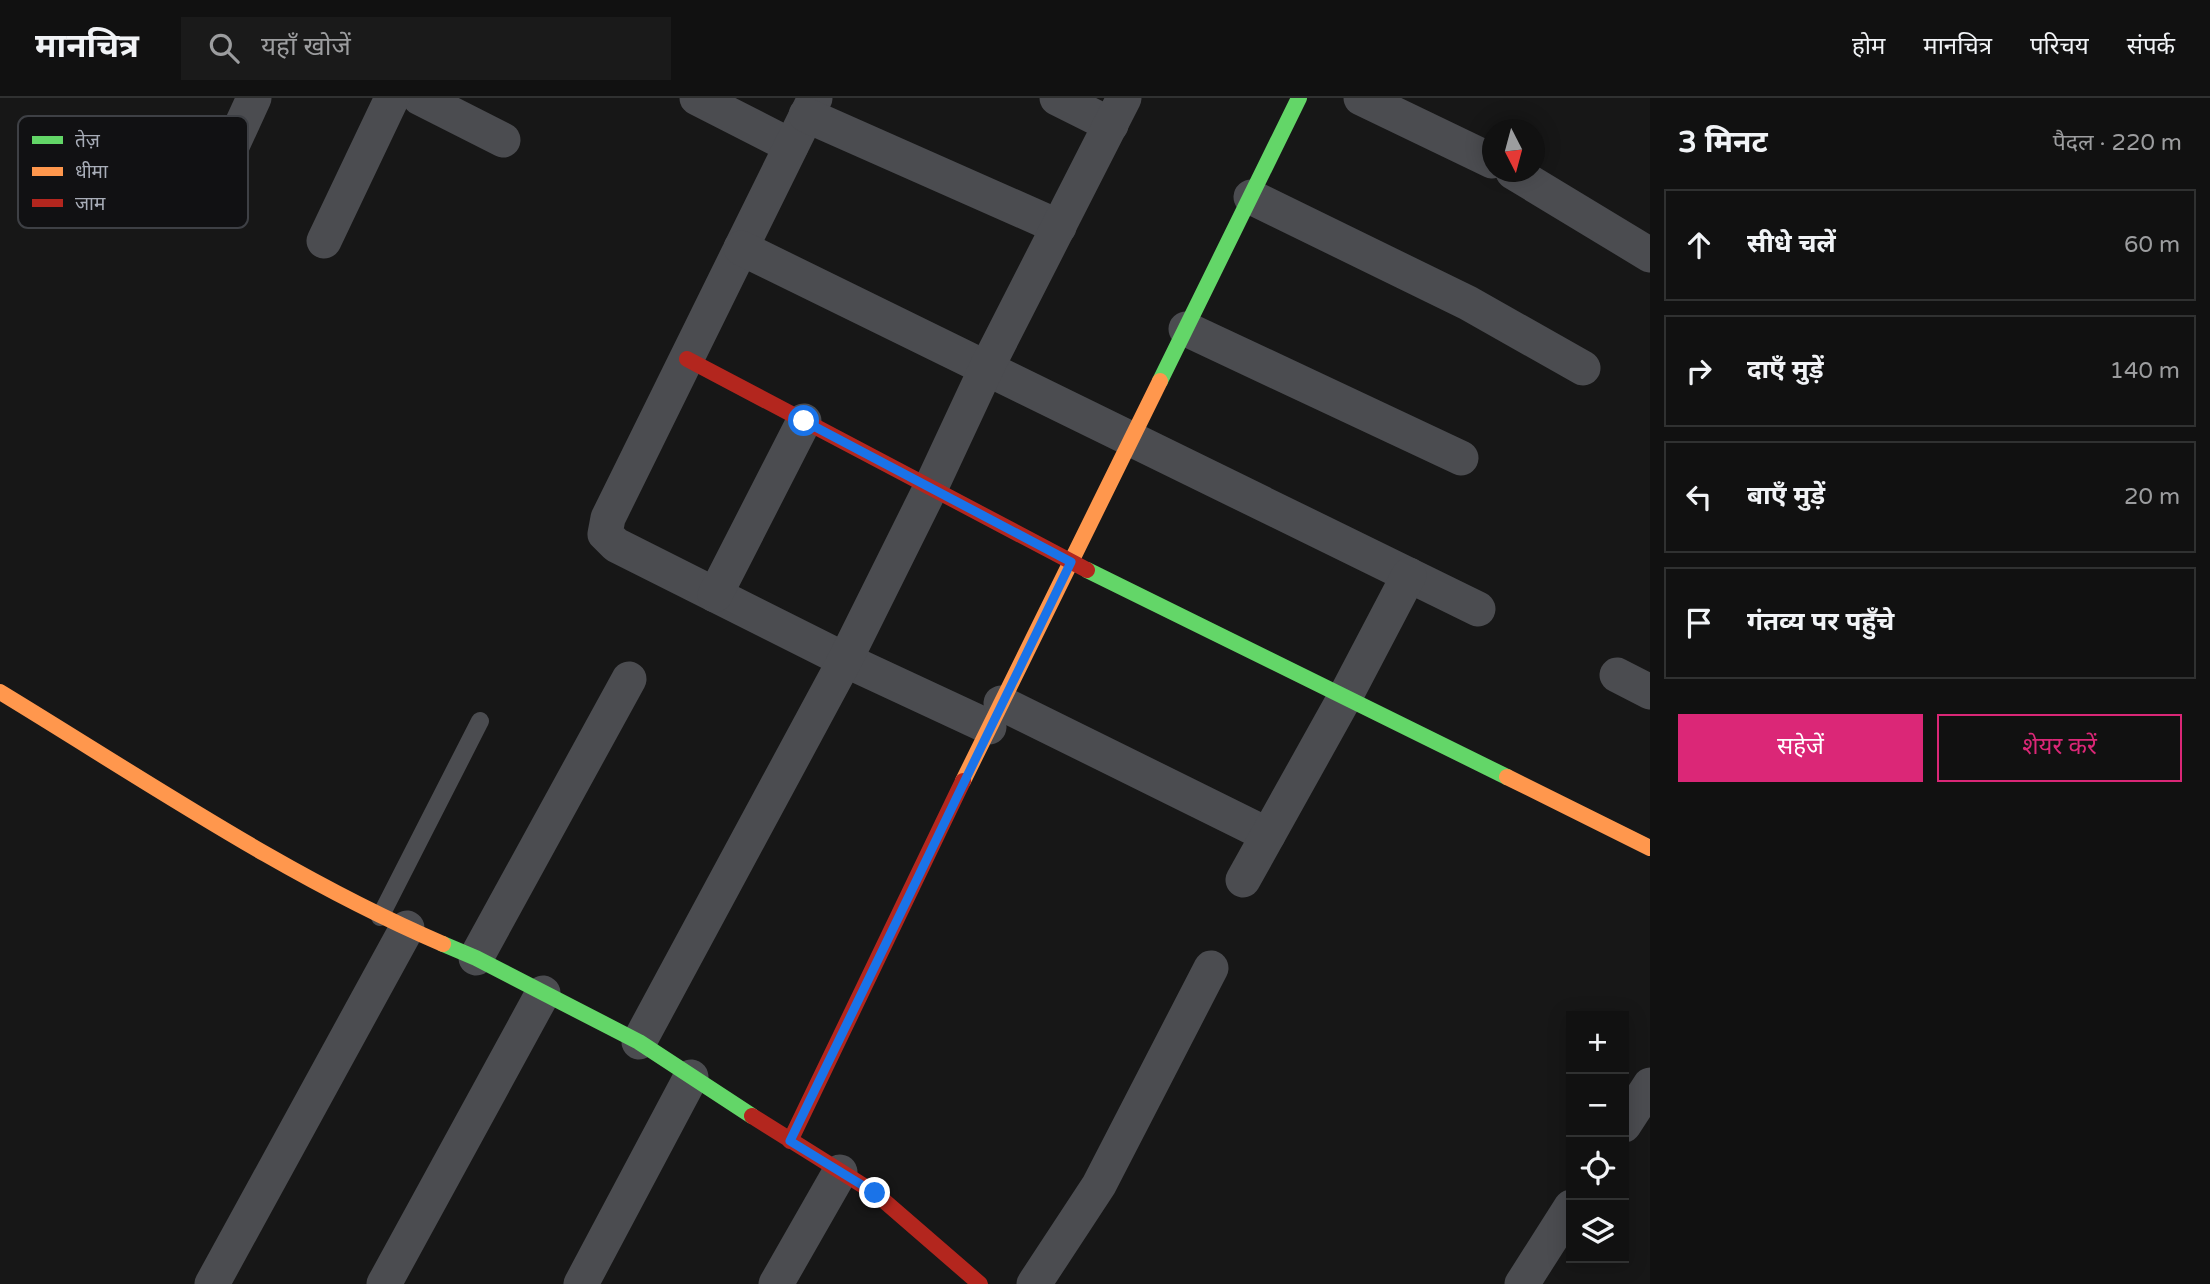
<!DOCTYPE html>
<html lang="hi">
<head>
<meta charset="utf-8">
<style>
	:root { --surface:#111; --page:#1a1a1a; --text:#f1f3f6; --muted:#9c9d9f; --line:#303131; --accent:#db2777 }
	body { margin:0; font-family:"Varela Round","Noto Sans Devanagari",sans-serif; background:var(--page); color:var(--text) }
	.controls { position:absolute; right:21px; bottom:21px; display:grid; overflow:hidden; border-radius:0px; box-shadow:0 4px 18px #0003 }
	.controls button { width:63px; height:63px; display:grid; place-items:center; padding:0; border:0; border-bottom:2px solid var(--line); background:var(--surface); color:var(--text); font:35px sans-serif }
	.compass { position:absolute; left:1482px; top:21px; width:63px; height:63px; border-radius:50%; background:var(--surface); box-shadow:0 4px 18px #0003; rotate:174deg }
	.stop { position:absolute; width:21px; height:21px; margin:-16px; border:5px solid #1a73e8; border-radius:50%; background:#fff }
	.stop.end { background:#1a73e8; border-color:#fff; box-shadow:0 2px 7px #0008 }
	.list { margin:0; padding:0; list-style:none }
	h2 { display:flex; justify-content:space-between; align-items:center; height:91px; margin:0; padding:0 28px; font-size:30px }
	h2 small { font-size:23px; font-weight:400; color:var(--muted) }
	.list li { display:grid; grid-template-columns:46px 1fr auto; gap:21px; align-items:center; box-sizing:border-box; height:112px; margin:0 14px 14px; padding:0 14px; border:2px solid var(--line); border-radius:0px }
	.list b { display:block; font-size:26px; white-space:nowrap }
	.list em { font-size:23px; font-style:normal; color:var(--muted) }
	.actions { display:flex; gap:14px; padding:21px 28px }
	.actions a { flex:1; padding:16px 0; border:2px solid var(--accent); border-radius:0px; text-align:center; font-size:24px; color:var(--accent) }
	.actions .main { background:var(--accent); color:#fff }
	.icon { flex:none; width:38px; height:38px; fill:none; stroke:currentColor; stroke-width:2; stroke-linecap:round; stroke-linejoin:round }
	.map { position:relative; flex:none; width:1650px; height:1186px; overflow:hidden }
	header { display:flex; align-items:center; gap:42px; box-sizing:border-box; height:98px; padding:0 35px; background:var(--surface); border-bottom:2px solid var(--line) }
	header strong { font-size:33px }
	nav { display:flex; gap:38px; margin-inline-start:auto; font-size:24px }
	.search { width:490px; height:63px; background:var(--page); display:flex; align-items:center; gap:18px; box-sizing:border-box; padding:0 24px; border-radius:0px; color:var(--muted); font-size:26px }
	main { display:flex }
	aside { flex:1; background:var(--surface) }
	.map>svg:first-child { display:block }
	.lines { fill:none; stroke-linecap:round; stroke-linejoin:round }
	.lane { stroke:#4b4c50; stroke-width:18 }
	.street { stroke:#4b4c50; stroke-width:35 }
	.fast { stroke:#63d668; stroke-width:16 }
	.slow { stroke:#ff974d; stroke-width:16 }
	.jam { stroke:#b3261e; stroke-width:16 }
	.route { stroke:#1a73e8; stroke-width:9 }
	.key { fill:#111113; stroke:#3e4045; stroke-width:2 }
	.key-label { font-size:19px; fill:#a8adb8 }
</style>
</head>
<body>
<header>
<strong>मानचित्र</strong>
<div class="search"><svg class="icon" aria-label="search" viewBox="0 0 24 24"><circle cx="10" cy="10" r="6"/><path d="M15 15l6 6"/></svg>यहाँ खोजें</div>
<nav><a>होम</a><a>मानचित्र</a><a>परिचय</a><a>संपर्क</a></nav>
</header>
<main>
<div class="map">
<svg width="1650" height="1186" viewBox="0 0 1650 1186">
	<rect width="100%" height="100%" fill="#171717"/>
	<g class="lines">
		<path class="lane" d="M380 819 480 623"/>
		<g class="street">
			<path d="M420 0 503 42"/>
			<path d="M697 0 791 48"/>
			<path d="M815 0 608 420 605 436 616 447 845 562 989 629"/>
			<path d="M1057 0 1111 27"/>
			<path d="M1361 0 1492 63"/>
			<path d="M806 17 1059 129"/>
			<path d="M1513 74 1650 157"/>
			<path d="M1251 99 1468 205 1583 270"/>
			<path d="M208 100 254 0"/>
			<path d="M324 143 392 0"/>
			<path d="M741 150 1478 511"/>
			<path d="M1186 231 1461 360"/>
			<path d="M715 497 804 323"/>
			<path d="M1617 577 1650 594"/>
			<path d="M1001 605 1268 737"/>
			<path d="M1243 782 1345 599 1409 477"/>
			<path d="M476 860 629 581"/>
			<path d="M639 944 845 562 931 389 987 269 1124 0"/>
			<path d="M1624 1027 1650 987"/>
			<path d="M212 1186 407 830"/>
			<path d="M384 1186 543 895"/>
			<path d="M581 1186 691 979"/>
			<path d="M776 1186 840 1074"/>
			<path d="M1034 1186 1099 1087 1211 870"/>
			<path d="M1522 1186 1571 1109"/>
		</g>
		<g class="fast">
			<path d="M1160 283 1299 0"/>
			<path d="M1087 472 1507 679"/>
			<path d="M443 846 476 860 639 944 752 1018"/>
		</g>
		<g class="slow">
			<path d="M0 594C145 682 287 779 443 846"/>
			<path d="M1507 679 1650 750"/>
			<path d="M963 683 1160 283"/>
		</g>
		<g class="jam">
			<path d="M687 261 1087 472"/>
			<path d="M752 1018 875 1095 980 1186"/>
			<path d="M790 1043 963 683"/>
		</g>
	</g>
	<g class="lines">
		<path class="route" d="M804 323 1071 464 790 1043 875 1095"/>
	</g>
	<rect x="18" y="18" width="230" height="112" rx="10" class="key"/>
	<rect x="32" y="38" width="31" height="8" fill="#63d668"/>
	<rect x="32" y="69" width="31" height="9" fill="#ff974d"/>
	<rect x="32" y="101" width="31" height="8" fill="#b3261e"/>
	<g class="key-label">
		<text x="75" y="49">तेज़</text>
		<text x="75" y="80">धीमा</text>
		<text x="75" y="112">जाम</text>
	</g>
</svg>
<div class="controls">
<button>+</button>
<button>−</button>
<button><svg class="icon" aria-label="locate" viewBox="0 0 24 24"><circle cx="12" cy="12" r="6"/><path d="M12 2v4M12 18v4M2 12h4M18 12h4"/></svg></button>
<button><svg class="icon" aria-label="layers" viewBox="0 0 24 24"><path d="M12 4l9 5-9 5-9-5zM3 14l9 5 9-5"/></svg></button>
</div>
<svg class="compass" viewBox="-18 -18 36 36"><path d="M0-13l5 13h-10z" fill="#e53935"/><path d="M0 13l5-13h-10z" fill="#9c9d9f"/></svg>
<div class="stop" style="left:804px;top:323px"></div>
<div class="stop end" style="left:875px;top:1095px"></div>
</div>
<aside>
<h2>3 मिनट<small>पैदल · 220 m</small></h2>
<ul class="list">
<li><svg class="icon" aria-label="ahead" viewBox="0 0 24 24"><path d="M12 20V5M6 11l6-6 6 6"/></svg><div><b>सीधे चलें</b></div><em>60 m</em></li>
<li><svg class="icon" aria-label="right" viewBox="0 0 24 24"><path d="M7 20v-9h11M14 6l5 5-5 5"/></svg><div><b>दाएँ मुड़ें</b></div><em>140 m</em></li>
<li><svg class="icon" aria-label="left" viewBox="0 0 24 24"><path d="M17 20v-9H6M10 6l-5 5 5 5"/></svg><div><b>बाएँ मुड़ें</b></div><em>20 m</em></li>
<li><svg class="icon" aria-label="arrive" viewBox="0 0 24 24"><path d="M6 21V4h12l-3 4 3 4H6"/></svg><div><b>गंतव्य पर पहुँचे</b></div></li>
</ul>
<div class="actions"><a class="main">सहेजें</a><a>शेयर करें</a></div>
</aside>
</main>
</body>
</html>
